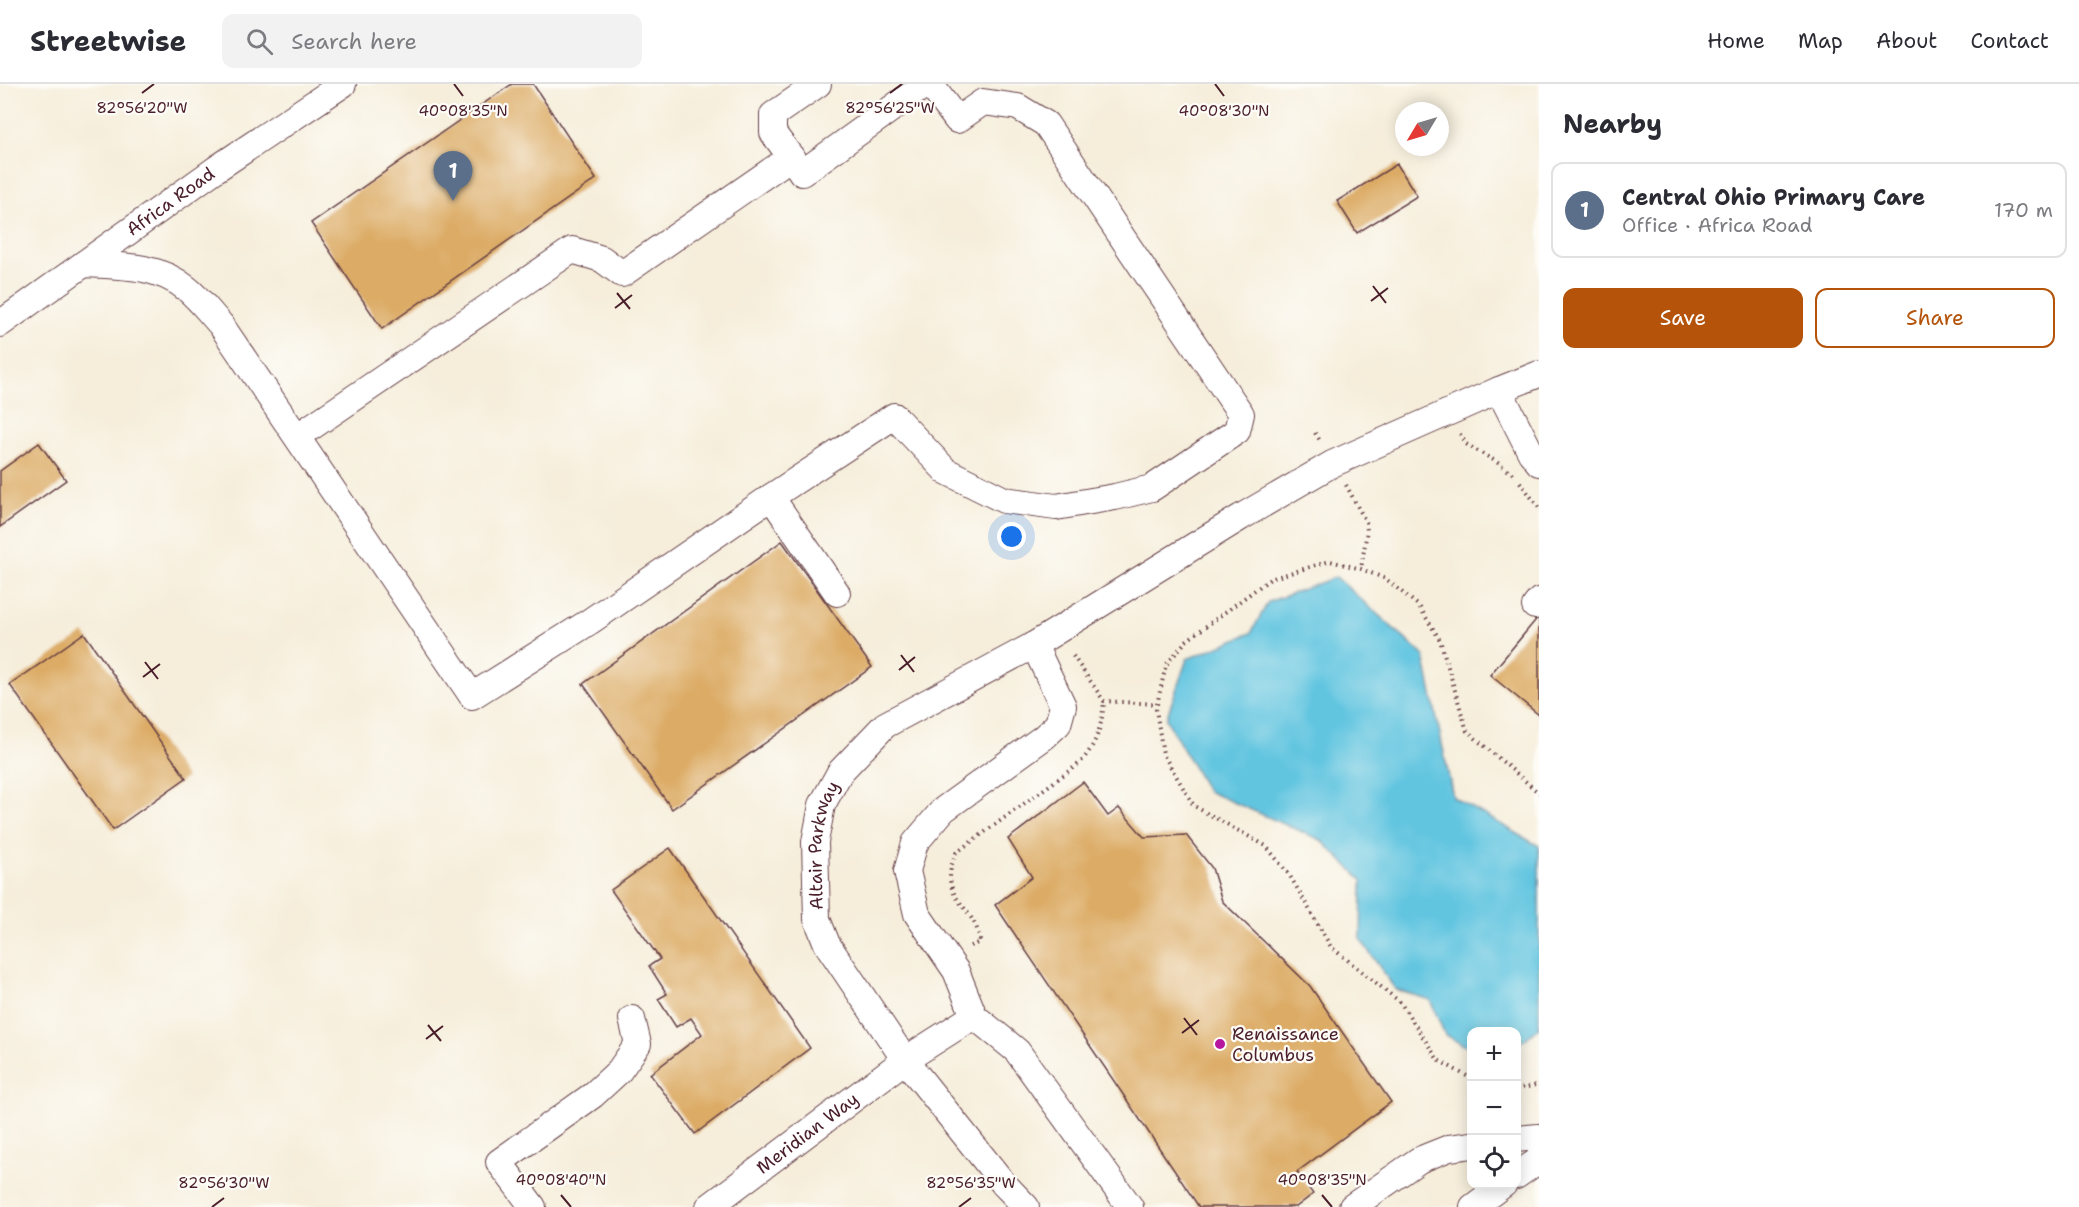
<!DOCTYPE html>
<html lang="en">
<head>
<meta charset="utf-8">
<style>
	:root { --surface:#fff; --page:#f2f2f3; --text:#2b2b33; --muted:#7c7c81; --line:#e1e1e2; --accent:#b45309 }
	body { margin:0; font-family:"Shantell Sans",sans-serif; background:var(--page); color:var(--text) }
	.controls { position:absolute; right:18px; bottom:18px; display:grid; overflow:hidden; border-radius:12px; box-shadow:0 3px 15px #0003 }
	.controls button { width:54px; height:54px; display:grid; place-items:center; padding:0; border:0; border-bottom:2px solid var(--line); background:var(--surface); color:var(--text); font:30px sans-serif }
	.compass { position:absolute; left:1395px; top:18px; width:54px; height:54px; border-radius:50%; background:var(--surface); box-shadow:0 3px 15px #0003; rotate:232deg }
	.you { position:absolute; left:1012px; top:453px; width:21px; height:21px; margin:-15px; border:4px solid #fff; border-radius:50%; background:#1a73e8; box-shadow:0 0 0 9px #1a73e833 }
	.badge { display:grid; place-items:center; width:39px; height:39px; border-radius:50%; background:var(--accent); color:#fff; font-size:20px; font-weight:700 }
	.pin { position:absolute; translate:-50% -50px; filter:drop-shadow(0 2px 3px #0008) }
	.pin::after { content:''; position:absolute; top:32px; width:21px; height:18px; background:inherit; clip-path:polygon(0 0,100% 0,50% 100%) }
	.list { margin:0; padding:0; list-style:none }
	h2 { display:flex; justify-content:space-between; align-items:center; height:78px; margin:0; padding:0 24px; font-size:26px }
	h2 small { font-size:20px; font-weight:400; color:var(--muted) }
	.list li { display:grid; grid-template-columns:39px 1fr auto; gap:18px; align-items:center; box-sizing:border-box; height:96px; margin:0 12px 12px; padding:0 12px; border:2px solid var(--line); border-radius:12px }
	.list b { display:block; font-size:22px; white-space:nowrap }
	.list p { margin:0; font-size:20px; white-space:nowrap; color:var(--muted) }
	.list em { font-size:20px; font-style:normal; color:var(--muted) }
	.actions { display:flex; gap:12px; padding:18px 24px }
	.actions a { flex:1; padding:14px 0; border:2px solid var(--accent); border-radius:12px; text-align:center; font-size:21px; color:var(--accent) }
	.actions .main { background:var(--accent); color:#fff }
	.icon { flex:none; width:33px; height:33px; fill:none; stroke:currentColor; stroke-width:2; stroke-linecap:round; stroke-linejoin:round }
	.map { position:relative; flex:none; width:1539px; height:1123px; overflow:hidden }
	header { display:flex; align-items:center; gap:36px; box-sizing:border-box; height:84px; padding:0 30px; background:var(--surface); border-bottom:2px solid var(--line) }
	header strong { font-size:28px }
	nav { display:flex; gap:33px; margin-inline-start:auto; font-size:21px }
	.search { width:420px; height:54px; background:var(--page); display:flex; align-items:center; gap:15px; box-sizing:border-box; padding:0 21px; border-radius:12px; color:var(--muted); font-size:22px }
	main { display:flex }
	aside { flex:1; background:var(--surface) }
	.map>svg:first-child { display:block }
	.water { fill:#62c5e0; stroke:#567286; stroke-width:1.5 }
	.building { fill:#dcab65 }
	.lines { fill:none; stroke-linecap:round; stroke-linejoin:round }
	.minor-casing { stroke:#643e45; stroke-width:28 }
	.path { stroke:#643e45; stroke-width:4; stroke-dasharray:1.5 4.5; stroke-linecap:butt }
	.minor { stroke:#fff; stroke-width:26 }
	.ticks { fill:none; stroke:#4a1f2b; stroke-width:2 }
	.poi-dot { fill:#b5179e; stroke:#fdfcf7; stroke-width:2 }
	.labels { text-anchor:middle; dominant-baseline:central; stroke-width:4.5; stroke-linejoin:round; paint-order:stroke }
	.street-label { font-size:18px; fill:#4a1f2b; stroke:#fdfcf7 }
	.poi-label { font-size:18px; fill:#4a1f2b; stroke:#fdfcf7; text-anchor:start }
	.ticks-label { font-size:15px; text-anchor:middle; fill:#4a1f2b; stroke:#fdfcf7; stroke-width:4.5; stroke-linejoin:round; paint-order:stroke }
</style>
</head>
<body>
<header>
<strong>Streetwise</strong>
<div class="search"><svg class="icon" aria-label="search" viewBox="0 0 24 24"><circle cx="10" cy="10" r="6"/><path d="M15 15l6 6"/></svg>Search here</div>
<nav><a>Home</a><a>Map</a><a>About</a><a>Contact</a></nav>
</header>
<main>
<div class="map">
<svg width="1539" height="1123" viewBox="0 0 1539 1123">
	<rect width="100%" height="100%" fill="#fdfcf7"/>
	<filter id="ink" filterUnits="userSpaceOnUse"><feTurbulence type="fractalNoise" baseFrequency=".0167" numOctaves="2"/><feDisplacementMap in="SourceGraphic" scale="12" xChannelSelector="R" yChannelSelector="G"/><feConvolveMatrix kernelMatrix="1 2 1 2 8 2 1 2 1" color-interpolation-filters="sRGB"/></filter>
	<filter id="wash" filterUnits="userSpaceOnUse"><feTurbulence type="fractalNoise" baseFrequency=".008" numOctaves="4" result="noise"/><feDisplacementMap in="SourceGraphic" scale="24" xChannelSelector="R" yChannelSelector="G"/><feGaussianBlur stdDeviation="1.35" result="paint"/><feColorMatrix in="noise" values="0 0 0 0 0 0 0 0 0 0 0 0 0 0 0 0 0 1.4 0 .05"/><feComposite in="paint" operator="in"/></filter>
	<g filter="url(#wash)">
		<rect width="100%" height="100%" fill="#f6eedb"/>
		<path class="water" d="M1336 493 1424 572 1453 713 1539 762V943L1527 954 1517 960 1516 948H1472L1471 965 1445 951 1430 916 1395 905 1361 856 1362 796 1321 756 1207 707 1166 635 1187 575 1251 549 1268 518Z"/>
		<g id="blocks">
			<g class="building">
				<path d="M512 0H533L596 95 382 245 311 139Z"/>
				<path d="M1397 80 1417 112 1357 149 1337 117Z"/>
				<path d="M39 359 66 396 0 443V387Z"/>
				<path d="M782 457 872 583 672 725 583 600Z"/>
				<path d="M1539 532V631L1490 591Z"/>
				<path d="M84 549 186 694 113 746 10 601Z"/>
				<path d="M1083 698 1108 732 1119 724 1144 753 1186 751 1212 784 1222 817 1310 902 1391 1018 1297 1088 1313 1110 1296 1123H1199L995 821 1032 793 1008 755Z"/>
				<path d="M670 764 810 964 695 1050 650 990 702 950 691 934 676 943 658 915 667 910 649 882 660 875 611 806Z"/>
			</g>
		</g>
	</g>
	<g filter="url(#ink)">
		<use href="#blocks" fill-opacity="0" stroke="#643e45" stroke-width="1.5"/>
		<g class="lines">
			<g class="minor-casing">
				<g id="minor">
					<path d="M791 73 802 89 926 0"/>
					<path d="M84 180C120 182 156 180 186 204 199 214 210 229 221 241L472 612 589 538 771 413 894 332 946 387 1004 416 1056 423 1115 413 1152 404 1237 347 1241 330 1046 40 1018 23 983 18 957 36 930 0"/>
					<path id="s1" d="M0 240 216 85 343 0"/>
					<path d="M1499 306 1531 369 1539 379"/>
					<path d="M298 352 572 166 602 175 622 190 791 73 773 49V31L818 0"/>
					<path d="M771 413 837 509"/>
					<path d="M1535 522 1539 517"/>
					<path d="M974 932 956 887 917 830 907 787 915 759 943 726 1044 653 1058 640 1063 622 1034 561"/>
					<path d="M1516 1055 1539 1053"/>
					<path d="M1516 1092 1539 1076"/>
					<path d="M533 1123 499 1078 593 1011 619 987 638 960 632 935"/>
					<path id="s2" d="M709 1123 905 976 974 932 1017 967 1130 1123"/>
					<path id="s3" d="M1026 1123 1004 1100 905 976 827 860 817 835 815 758 822 721 840 688 885 641 1034 561 1241 433 1332 380 1499 306 1539 290"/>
					<path d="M1352 1123 1419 1076 1449 1064 1472 1061"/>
					<path d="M1473 1123 1504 1100"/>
				</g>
			</g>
			<g class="path">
				<path d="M1315 349 1321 358"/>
				<path d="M1460 350 1466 360 1495 377 1513 390"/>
				<path d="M1520 398 1539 424"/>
				<path d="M1346 401 1366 438 1367 447 1361 485"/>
				<path d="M1073 572 1104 617 1157 620"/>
				<path d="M970 862 980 858C976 819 935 816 956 769L1080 679C1097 660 1102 641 1104 617"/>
				<path d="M1472 995 1438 976 1400 918 1331 863 1290 792 1266 762 1194 722 1163 670 1156 625 1166 581 1186 557 1270 495 1330 477 1361 485 1386 495 1419 522 1440 556 1467 647 1539 709"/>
				<path d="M1516 1006 1539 1000"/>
			</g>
			<use href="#minor" class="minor"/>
		</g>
	</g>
	<path class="ticks" d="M454 0 463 12M1215 0 1224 12M142 9 154 0M890 9 902 0M1373 202 1386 219M617 209 630 225M1371 217 1388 204M615 224 632 211M901 571 914 588M145 578 158 595M899 586 915 573M143 593 160 580M1184 934 1197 951M428 941 441 957M1182 949 1199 936M426 955 443 942M561 1111 571 1123M1322 1111 1332 1123M212 1123 224 1114M959 1123 971 1114"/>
	<circle class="poi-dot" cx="1220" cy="960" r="6"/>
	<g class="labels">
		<g class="street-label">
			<text stroke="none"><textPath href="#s1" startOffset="210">Africa Road</textPath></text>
			<text stroke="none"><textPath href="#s3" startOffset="432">Altair Parkway</textPath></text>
			<text stroke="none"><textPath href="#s2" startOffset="123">Meridian Way</textPath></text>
		</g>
		<g class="poi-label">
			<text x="1232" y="950">Renaissance<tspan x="1232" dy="21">Columbus</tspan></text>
		</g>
	</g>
	<g class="ticks-label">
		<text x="142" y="29">82°56'20"W</text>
		<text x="890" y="29">82°56'25"W</text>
		<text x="463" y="32">40°08'35"N</text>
		<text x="1224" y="32">40°08'30"N</text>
		<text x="561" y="1101">40°08'40"N</text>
		<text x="1322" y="1101">40°08'35"N</text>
		<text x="224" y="1104">82°56'30"W</text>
		<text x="971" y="1104">82°56'35"W</text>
	</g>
</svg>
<div class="controls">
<button>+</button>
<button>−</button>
<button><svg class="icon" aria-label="locate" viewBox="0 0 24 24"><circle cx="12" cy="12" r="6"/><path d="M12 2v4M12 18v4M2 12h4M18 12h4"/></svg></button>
</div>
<svg class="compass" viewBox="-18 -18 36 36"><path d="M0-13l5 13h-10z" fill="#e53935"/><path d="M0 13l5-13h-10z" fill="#7c7c81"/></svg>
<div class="you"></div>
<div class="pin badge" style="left:453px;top:117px;background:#5c6f8a">1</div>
</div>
<aside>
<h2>Nearby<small></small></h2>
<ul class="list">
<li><span class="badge" style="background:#5c6f8a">1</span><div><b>Central Ohio Primary Care</b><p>Office · Africa Road</p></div><em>170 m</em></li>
</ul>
<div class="actions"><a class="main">Save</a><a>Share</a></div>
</aside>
</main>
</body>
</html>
